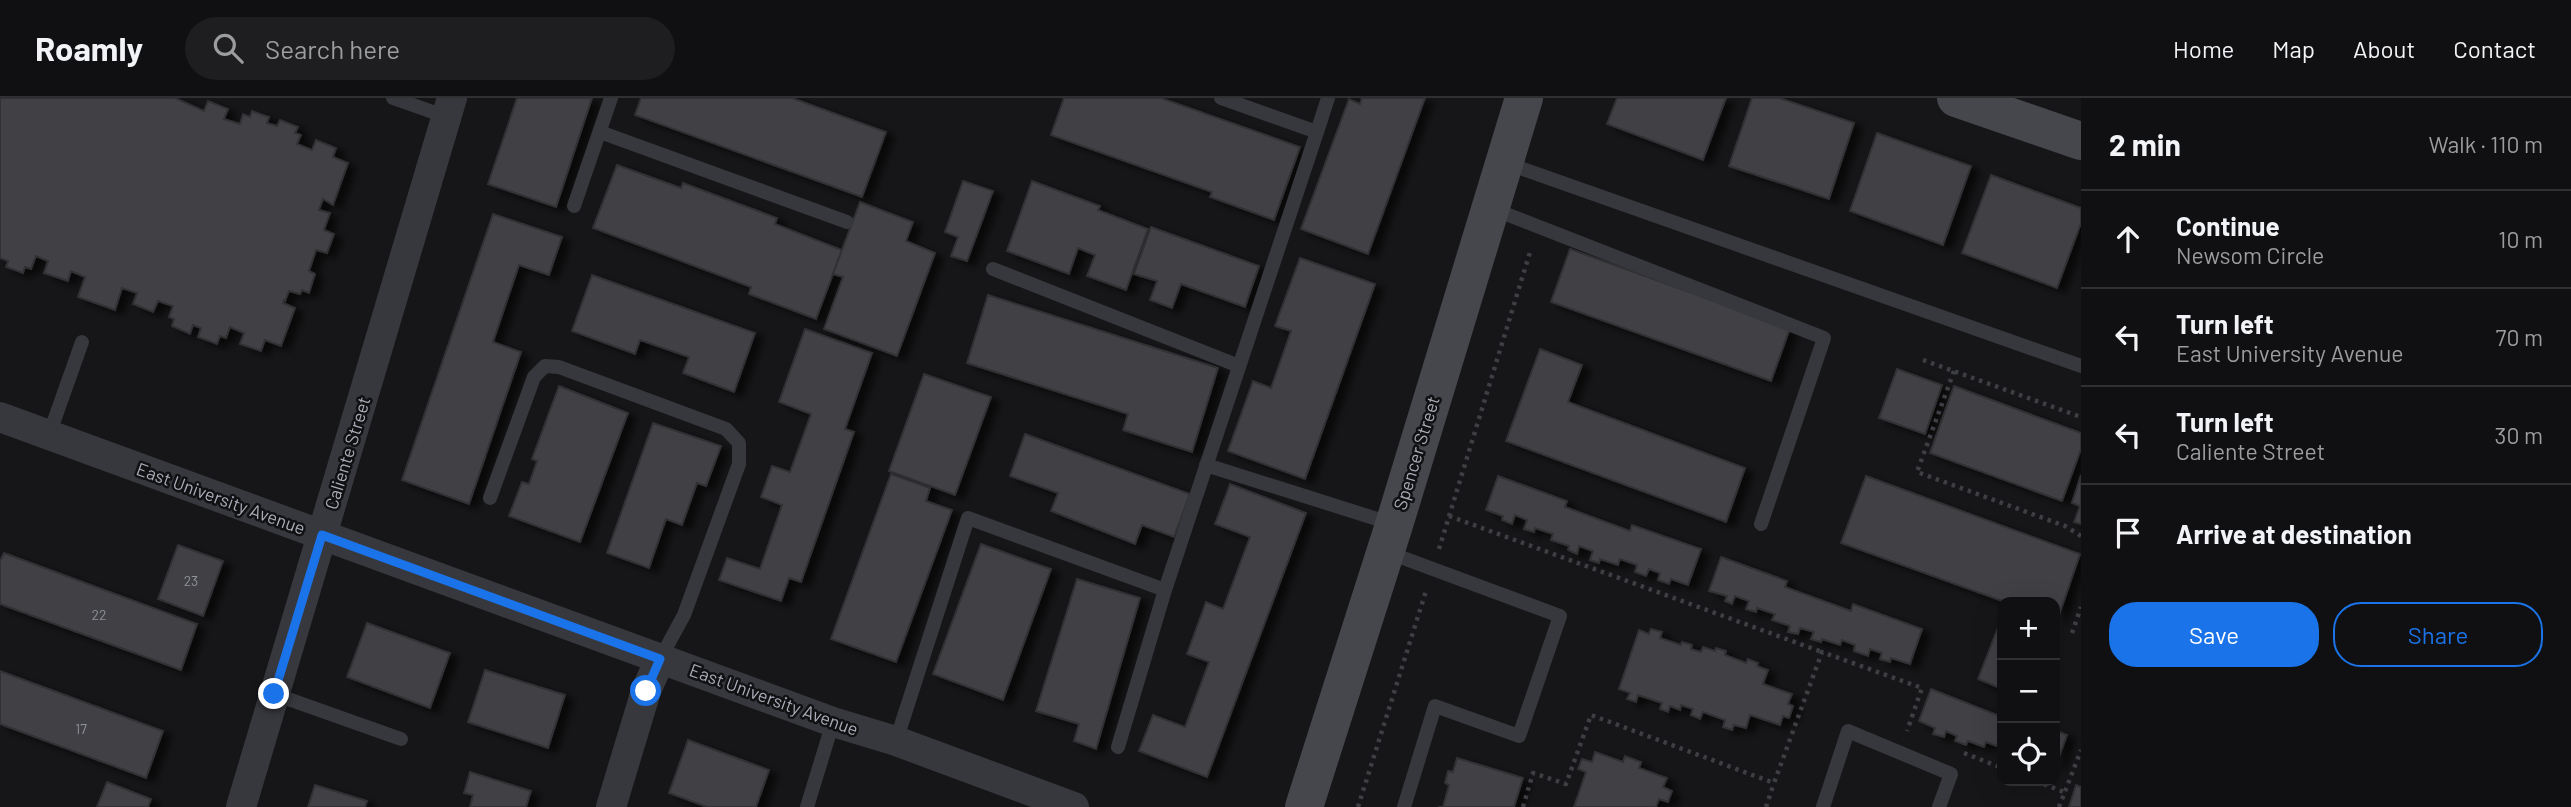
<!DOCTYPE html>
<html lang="en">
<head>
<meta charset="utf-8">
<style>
	:root { --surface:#101012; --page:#1e1e20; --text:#f1f3f6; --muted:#9c9d9f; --line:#303032; --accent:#1a73e8 }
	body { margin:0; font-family:Barlow,sans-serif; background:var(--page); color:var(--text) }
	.controls { position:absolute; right:21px; bottom:21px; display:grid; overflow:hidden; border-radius:14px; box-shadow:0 7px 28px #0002 }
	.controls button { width:63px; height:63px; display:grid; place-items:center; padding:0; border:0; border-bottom:2px solid var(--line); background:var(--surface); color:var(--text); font:35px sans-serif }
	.stop { position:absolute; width:21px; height:21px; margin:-16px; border:5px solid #1a73e8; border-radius:50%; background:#fff }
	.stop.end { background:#1a73e8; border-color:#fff; box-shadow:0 2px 7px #0008 }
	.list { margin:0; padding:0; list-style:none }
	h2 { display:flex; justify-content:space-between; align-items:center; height:91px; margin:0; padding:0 28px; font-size:30px }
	h2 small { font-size:23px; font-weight:400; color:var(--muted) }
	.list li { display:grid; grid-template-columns:46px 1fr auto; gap:21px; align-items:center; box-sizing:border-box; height:98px; padding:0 28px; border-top:2px solid var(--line) }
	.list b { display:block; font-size:26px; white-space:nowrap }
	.list p { margin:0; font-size:23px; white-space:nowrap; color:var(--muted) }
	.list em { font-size:23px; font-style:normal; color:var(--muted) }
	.actions { display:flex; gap:14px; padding:21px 28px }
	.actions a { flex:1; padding:16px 0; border:2px solid var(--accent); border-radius:28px; text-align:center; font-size:24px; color:var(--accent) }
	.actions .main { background:var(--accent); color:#fff }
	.icon { flex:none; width:38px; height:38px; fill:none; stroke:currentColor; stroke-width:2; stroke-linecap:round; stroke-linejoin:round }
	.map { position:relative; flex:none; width:2081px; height:709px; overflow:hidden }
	header { display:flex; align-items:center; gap:42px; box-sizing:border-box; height:98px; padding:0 35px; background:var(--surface); border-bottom:2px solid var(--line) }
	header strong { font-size:33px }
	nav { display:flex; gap:38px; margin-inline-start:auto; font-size:24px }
	.search { width:490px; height:63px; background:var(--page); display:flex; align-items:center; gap:18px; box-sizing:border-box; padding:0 24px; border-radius:38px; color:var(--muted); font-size:26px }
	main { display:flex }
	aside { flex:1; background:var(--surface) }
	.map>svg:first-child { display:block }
	.building { fill:#404145; stroke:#303034; stroke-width:2; filter:url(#shadow) }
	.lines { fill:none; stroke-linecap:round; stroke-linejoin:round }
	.path { stroke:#3d3f44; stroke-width:4.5; stroke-dasharray:3.5 5; stroke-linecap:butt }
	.lane { stroke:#37383d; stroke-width:14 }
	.street { stroke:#37383d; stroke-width:30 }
	.secondary { stroke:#45474d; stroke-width:38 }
	.route { stroke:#1a73e8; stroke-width:9 }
	.labels { text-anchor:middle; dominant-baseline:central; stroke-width:5; stroke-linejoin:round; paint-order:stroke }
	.number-label { font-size:14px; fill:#8e929b }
	.street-label { font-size:18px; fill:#a8adb8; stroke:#111113 }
</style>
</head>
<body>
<header>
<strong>Roamly</strong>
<div class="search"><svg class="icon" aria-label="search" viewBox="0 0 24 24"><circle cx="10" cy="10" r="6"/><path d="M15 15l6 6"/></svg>Search here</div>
<nav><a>Home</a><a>Map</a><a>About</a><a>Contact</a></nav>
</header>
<main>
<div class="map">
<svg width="2081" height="709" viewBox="0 0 2081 709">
	<defs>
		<filter id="shadow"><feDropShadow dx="8" dy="4.5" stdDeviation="3.5" flood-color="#0009"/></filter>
	</defs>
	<rect width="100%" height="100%" fill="#161618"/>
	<g class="building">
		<path d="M0 0H175L204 13 208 3 228 11 224 21 240 26 243 16 250 19 252 13 269 19 267 25 277 28 280 22 298 29 295 35 301 37 297 46 312 52 316 42 336 50 333 59 348 65 333 107 323 101 319 112 330 115 324 132 334 136 327 155 316 152 309 173 315 176 309 195 302 192 300 196 289 193 285 203 284 202 283 205 295 210 281 248 265 242 261 253 240 246 244 235 230 229 226 240 220 238 217 246 198 239 201 230 193 227 190 236 172 228 174 221 169 219 173 208 158 203 153 214 133 206 137 195 122 190 115 212 78 199 85 179 71 173 68 183 44 175 48 163 36 158 31 171 25 169 23 175 6 169 8 163 0 160Z"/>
		<path d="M517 0H592L556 109 488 86Z"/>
		<path d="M641 0H792L886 34 862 99 635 17Z"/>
		<path d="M1064 0H1161L1300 49 1274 122 1210 99 1212 94 1051 37Z"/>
		<path d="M1362 0H1425L1368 156 1301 131 1349 1 1360 6Z"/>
		<path d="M1617 0H1726L1703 62 1607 26Z"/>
		<path d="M1752 0H1779L1854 25 1829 101 1729 68Z"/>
		<path d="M1877 35 1971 68 1943 147 1850 113Z"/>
		<path d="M617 67 681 90 683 85 777 120 775 126 842 152 816 221 749 196 751 189 593 130Z"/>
		<path d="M1991 77 2081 110V125L2057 190 1962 155Z"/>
		<path d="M963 83 993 93 967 163 951 158 958 139 945 134Z"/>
		<path d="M1032 83 1100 108 1098 112 1148 131 1126 192 1087 178 1095 157 1078 150 1069 176 1007 153Z"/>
		<path d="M860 104 913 124 906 143 935 155 897 258 824 231 843 179 833 176Z"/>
		<path d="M493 116 562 139 549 177 519 167 493 244 521 254 469 406 402 382Z"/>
		<path d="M1151 129 1259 168 1245 209 1181 186 1172 210 1150 202 1157 183 1134 176Z"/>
		<path d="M1570 151 1790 230 1771 283 1551 204Z"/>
		<path d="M1300 160 1375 186 1305 381 1228 353 1253 283 1271 290 1291 233 1275 228Z"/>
		<path d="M592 177 755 235 734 294 683 275 689 259 640 242 635 256 572 233Z"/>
		<path d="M988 197 1218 270 1192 354 1123 332 1128 316 967 265Z"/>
		<path d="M805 231 872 255 845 331 854 334 801 484 789 480 781 503 719 482 727 460 760 471 782 407 761 399 772 368 790 374 811 316 779 304Z"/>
		<path d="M1540 251 1582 267 1568 304 1745 370 1726 424 1506 343Z"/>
		<path d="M1897 271 1942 287 1925 336 1879 320Z"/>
		<path d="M924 276 991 299 955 397 889 373Z"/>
		<path d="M559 288 628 315 580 444 509 418 522 384 529 386 537 363 532 361Z"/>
		<path d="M1954 288 2081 335V351L2062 403 1930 355Z"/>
		<path d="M653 325 721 348 706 388 697 385 682 427 666 421 649 470 607 455Z"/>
		<path d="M1025 336 1190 396 1174 439 1142 427 1135 446 1051 413 1058 395 1010 378Z"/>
		<path d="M891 376 930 390 926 403 952 412 896 564 831 541Z"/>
		<path d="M2081 377V426L2074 424 2080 408 2072 405Z"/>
		<path d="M1498 378 1567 403 1565 409 1630 433 1632 427 1701 451 1688 487 1671 481 1669 486 1658 482 1660 475 1649 471 1646 478 1635 474 1637 467 1620 461 1618 467 1600 461 1599 465 1590 462 1593 453 1579 448 1577 456 1568 452 1569 448 1551 442 1553 436 1535 430 1534 434 1524 431 1527 422 1515 417 1512 426 1502 422 1503 418 1486 412Z"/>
		<path d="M1866 378 2080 456 2057 523 2055 504H2005L1841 445Z"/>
		<path d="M1230 386 1306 415 1207 679 1139 653 1153 617 1185 629 1209 564 1187 556 1206 504 1223 511 1250 439 1215 426Z"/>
		<path d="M981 446 1051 471 1003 602 933 576Z"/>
		<path d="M178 447 223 463 203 518 158 501Z"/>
		<path d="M4 455 197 526 181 572 0 506V463Z"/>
		<path d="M1721 459 1787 483 1785 489 1851 513 1853 506 1922 531 1910 566 1891 560 1890 564 1880 561 1882 555 1870 551 1868 558 1854 553 1855 547 1842 542 1840 547 1822 541 1821 544 1811 541 1814 534 1800 530 1798 536 1788 534 1790 528 1772 522 1775 516 1757 510 1756 514 1746 511 1749 503 1735 498 1732 506 1725 503 1727 498 1709 493Z"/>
		<path d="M1077 481 1140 500 1096 651 1074 643 1079 626 1036 613Z"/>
		<path d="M367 525 450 555 430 610 347 579Z"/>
		<path d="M1651 531 1662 534 1660 540 1681 547 1682 544 1692 547 1691 551 1701 554 1703 549 1715 553 1716 550 1726 553 1725 557 1746 565 1748 561 1758 565 1757 568 1768 572 1763 586 1792 596 1788 606 1793 608 1789 620 1783 618 1780 627 1750 617 1746 630 1734 627 1732 632 1723 629 1725 622 1703 614 1700 621 1691 617 1693 611 1681 607 1680 612 1670 608 1668 614 1660 611 1662 605 1638 597 1636 604 1627 601 1630 595 1619 591 1639 532 1649 536Z"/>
		<path d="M1997 532 2002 534V591L1978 581Z"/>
		<path d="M485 572 565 597 548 650 468 624Z"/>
		<path d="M0 573 163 633 146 680 0 626Z"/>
		<path d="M1931 591 1997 617 2000 610 2002 611V650L1986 644 1984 649 1968 643 1966 647 1955 643 1957 638 1946 633 1944 639 1933 636 1935 630 1919 623Z"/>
		<path d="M2055 632 2067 637 2055 670Z"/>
		<path d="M688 642 769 672 756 709H707L669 695Z"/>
		<path d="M1595 654 1623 664 1625 658 1641 664 1639 670 1667 680 1663 689 1672 693 1668 704 1659 701 1656 709H1574L1586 674 1578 671 1582 661 1592 664Z"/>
		<path d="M1457 660 1523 680 1514 709H1438H1443L1449 687 1445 685 1448 673 1453 674Z"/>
		<path d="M470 674 531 693 526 709H470L473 697 464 695Z"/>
		<path d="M107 684 151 701 148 709H97Z"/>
		<path d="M315 687 367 703 365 709H308Z"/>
		<path d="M2076 687 2081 689V709H2069Z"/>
	</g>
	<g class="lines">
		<g class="path">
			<path d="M1923 262 2081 319"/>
			<path d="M1954 273 1917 374 2065 428 2081 438"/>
			<path d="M1449 418 1822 554"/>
			<path d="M1439 451 1531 151"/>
			<path d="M2072 535 2081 509"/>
			<path d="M1964 655 2002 670"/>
			<path d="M2036 683 2064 694"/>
			<path d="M1358 709 1426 493"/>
			<path d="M1523 709 1533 675 1566 686 1591 617 1774 685 1822 554 1922 590 1907 633"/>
			<path d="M1766 709 1774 685"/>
			<path d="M2059 709 2081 652"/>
		</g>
		<g class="lane">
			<path d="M393 0 447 19"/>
			<path d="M1221 0 1317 34 1328 0"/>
			<path d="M600 34 847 124"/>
			<path d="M1506 65 2081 268"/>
			<path d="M574 108 611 0"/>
			<path d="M1493 111 1824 240 1761 426"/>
			<path d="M993 171 1239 268"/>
			<path d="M49 337 82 244"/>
			<path d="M1206 367 1393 426"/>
			<path d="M490 400 534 279 545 268 559 269 726 331 739 345V366L684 517 660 561"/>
			<path d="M1387 454 1560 518 1519 638 1435 608 1404 709"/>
			<path d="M274 596 401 641"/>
			<path d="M896 643 968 420 1165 492"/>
			<path d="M1118 649 1165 492 1317 34"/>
			<path d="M807 709 833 624"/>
			<path d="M1823 709 1848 633 1951 676 1939 709"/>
		</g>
		<g class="street">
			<path d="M0 319 833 624 896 643 1074 709"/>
			<path d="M241 709 452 0"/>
			<path d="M611 709 646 593 660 561"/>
		</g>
		<g class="secondary">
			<path d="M1956 0 2081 43"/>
			<path d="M1304 709 1394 427 1524 0"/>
		</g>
	</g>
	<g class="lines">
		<path class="route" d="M274 596 322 437 660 561 646 593"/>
	</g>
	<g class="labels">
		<g class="number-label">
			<text x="191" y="482">23</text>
			<text x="99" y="516">22</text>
			<text x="81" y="630">17</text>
		</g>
		<g class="street-label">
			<text transform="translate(347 355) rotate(-73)">Caliente Street</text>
			<text transform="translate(1416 355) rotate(-73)">Spencer Street</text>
			<text transform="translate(221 400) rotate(20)">East University Avenue</text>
			<text transform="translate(774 601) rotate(20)">East University Avenue</text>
		</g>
	</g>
</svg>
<div class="controls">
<button>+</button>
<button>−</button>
<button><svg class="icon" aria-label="locate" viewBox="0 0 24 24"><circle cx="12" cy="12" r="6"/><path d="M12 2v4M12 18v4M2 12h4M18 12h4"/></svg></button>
</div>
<div class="stop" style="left:646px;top:593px"></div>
<div class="stop end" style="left:274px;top:596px"></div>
</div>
<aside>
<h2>2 min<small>Walk · 110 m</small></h2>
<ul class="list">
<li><svg class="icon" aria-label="ahead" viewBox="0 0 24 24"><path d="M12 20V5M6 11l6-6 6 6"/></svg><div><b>Continue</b><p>Newsom Circle</p></div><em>10 m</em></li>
<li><svg class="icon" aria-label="left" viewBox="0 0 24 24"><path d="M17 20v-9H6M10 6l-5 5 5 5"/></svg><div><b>Turn left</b><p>East University Avenue</p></div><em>70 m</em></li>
<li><svg class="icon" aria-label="left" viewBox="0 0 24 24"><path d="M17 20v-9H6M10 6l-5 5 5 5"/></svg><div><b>Turn left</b><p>Caliente Street</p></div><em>30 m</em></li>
<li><svg class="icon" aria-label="arrive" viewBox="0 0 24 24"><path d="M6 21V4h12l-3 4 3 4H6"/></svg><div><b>Arrive at destination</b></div></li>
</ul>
<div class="actions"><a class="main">Save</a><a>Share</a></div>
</aside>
</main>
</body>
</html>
